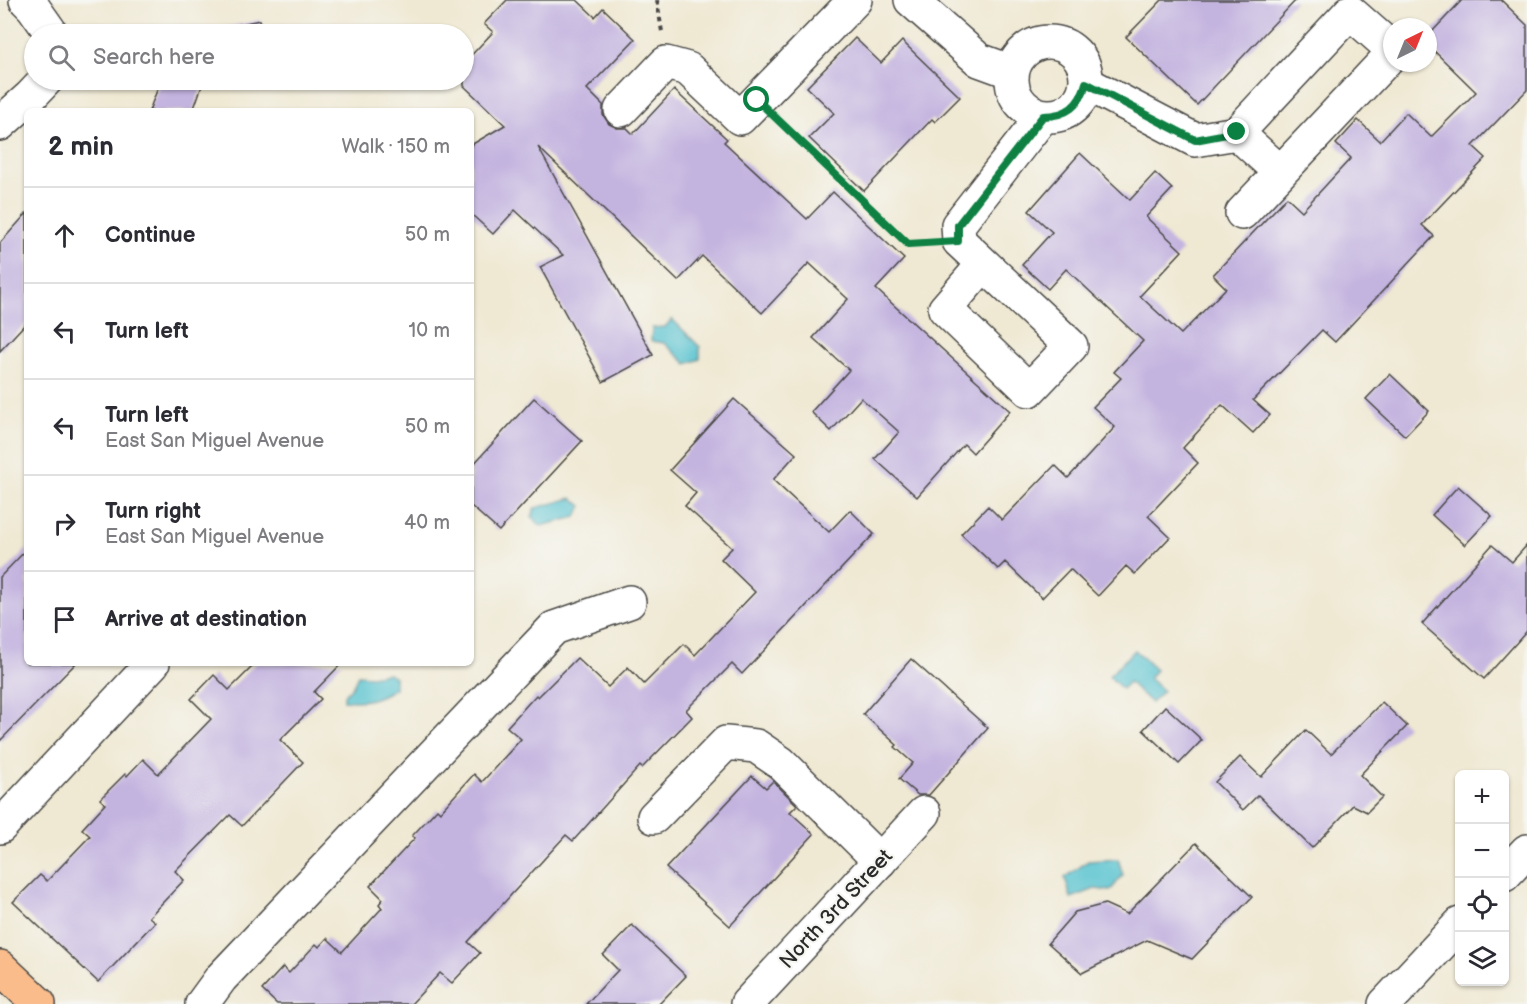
<!DOCTYPE html>
<html lang="en">
<head>
<meta charset="utf-8">
<style>
	:root { --surface:#fff; --page:#f7f7f7; --text:#2b2b33; --muted:#7c7c81; --line:#e1e1e2 }
	body { margin:0; font-family:"Balsamiq Sans",sans-serif; background:var(--page); color:var(--text) }
	.controls { position:absolute; right:18px; bottom:18px; display:grid; overflow:hidden; border-radius:9px; box-shadow:0 2px 4px #0004 }
	.controls button { width:54px; height:54px; display:grid; place-items:center; padding:0; border:0; border-bottom:2px solid var(--line); background:var(--surface); color:var(--text); font:30px sans-serif }
	.compass { position:absolute; left:1383px; top:18px; width:54px; height:54px; border-radius:50%; background:var(--surface); box-shadow:0 2px 4px #0004; rotate:43deg }
	.stop { position:absolute; width:18px; height:18px; margin:-14px; border:4px solid #0b8043; border-radius:50%; background:#fff }
	.stop.end { background:#0b8043; border-color:#fff; box-shadow:0 2px 6px #0008 }
	.list { margin:0; padding:0; list-style:none }
	h2 { display:flex; justify-content:space-between; align-items:center; height:78px; margin:0; padding:0 24px; font-size:26px }
	h2 small { font-size:20px; font-weight:400; color:var(--muted) }
	.list li { display:grid; grid-template-columns:39px 1fr auto; gap:18px; align-items:center; box-sizing:border-box; height:96px; padding:0 24px; border-top:2px solid var(--line) }
	.list b { display:block; font-size:22px; white-space:nowrap }
	.list p { margin:0; font-size:20px; white-space:nowrap; color:var(--muted) }
	.list em { font-size:20px; font-style:normal; color:var(--muted) }
	.icon { flex:none; width:33px; height:33px; fill:none; stroke:currentColor; stroke-width:2; stroke-linecap:round; stroke-linejoin:round }
	.map { position:relative; flex:none; width:1527px; height:1004px; overflow:hidden }
	.search { position:absolute; background:var(--surface); box-shadow:0 2px 4px #0004; left:24px; top:24px; width:450px; height:66px; display:flex; align-items:center; gap:15px; box-sizing:border-box; padding:0 21px; border-radius:33px; color:var(--muted); font-size:22px }
	.panel { position:absolute; background:var(--surface); box-shadow:0 2px 4px #0004; left:24px; top:108px; width:450px; height:558px; border-radius:9px }
	.map>svg:first-child { display:block }
	.water { fill:#56c2cf; stroke:#40767d; stroke-width:1.5 }
	.building { fill:#c3b3df }
	.lines { fill:none; stroke-linecap:round; stroke-linejoin:round }
	.minor-casing { stroke:#484744; stroke-width:36 }
	.major-casing { stroke:#484744; stroke-width:36 }
	.path { stroke:#484744; stroke-width:4; stroke-dasharray:4.5 4.5; stroke-linecap:butt }
	.minor { stroke:#fff; stroke-width:33 }
	.major { stroke:#fabc8b; stroke-width:33 }
	.route { stroke:#0b8043; stroke-width:8 }
	.labels { text-anchor:middle; dominant-baseline:central; stroke-width:4.5; stroke-linejoin:round; paint-order:stroke }
	.street-label { font-size:21px; fill:#2b2b2b; stroke:#f6f6f2 }
</style>
</head>
<body>
<div class="map">
<svg width="1527" height="1004" viewBox="0 0 1527 1004">
	<rect width="100%" height="100%" fill="#f6f6f2"/>
	<filter id="ink" filterUnits="userSpaceOnUse"><feTurbulence type="fractalNoise" baseFrequency=".0167" numOctaves="2"/><feDisplacementMap in="SourceGraphic" scale="12" xChannelSelector="R" yChannelSelector="G"/><feConvolveMatrix kernelMatrix="1 2 1 2 8 2 1 2 1" color-interpolation-filters="sRGB"/></filter>
	<filter id="wash" filterUnits="userSpaceOnUse"><feTurbulence type="fractalNoise" baseFrequency=".008" numOctaves="4" result="noise"/><feDisplacementMap in="SourceGraphic" scale="24" xChannelSelector="R" yChannelSelector="G"/><feGaussianBlur stdDeviation="1.35" result="paint"/><feColorMatrix in="noise" values="0 0 0 0 0 0 0 0 0 0 0 0 0 0 0 0 0 1.4 0 .05"/><feComposite in="paint" operator="in"/></filter>
	<g filter="url(#wash)">
		<rect width="100%" height="100%" fill="#efe8d2"/>
		<g class="water">
			<path d="M672 319 700 347V359L687 364 664 343 651 341 652 328 665 327Z"/>
			<path d="M572 498 582 506 576 517 541 526 532 517 535 508Z"/>
			<path d="M1135 650 1156 670 1149 678 1163 691 1151 703 1129 682 1122 689 1109 676Z"/>
			<path d="M389 673 395 677V688C378 699 365 703 344 700V695L352 687 358 675 371 676Z"/>
			<path d="M1118 859 1123 875 1110 891 1095 889 1071 898 1065 878 1088 861Z"/>
		</g>
		<g id="blocks">
			<g class="building">
				<path d="M507 0H577L595 17 603 8 635 39 587 89 603 105V115L609 124 617 128H627L633 134 674 90 727 139 724 142 807 219 833 192 904 259 876 289 1010 411 973 453 964 444 917 497 875 459 899 432 861 398 831 431 811 412 849 370 813 338 848 299 809 263 762 313 702 256 678 281 538 147 653 355 603 382 540 267 563 255 515 210 493 234 471 214V145L505 125 464 86V63L493 32 484 24Z"/>
				<path d="M1162 0H1296L1197 105 1126 37Z"/>
				<path d="M1462 0H1501L1527 25V90L1473 146 1486 158 1422 225 1434 236 1335 342 1322 330 1253 400 1270 415 1253 433 1222 405 1183 448 1198 463 1148 516 1170 537 1135 574 1126 566 1098 596 1070 569 1042 598 1005 562 998 569 961 534 988 506 1002 520 1055 465 1068 478 1115 427 1093 407 1121 378 1114 372 1143 341 1066 269 1048 289 1022 265 1052 232 1029 211 1080 153 1130 200 1155 173 1172 189 1146 217 1182 251 1140 296 1181 334 1226 288 1213 275 1287 197 1302 211 1351 158 1336 144 1358 120 1380 141 1406 113 1431 137 1476 92 1428 45V36Z"/>
				<path d="M260 20 263 34H195Z"/>
				<path d="M855 38 881 63 902 41 960 97 935 122 932 119 864 191 809 138 834 113 807 87Z"/>
				<path d="M161 80H220L203 83 193 111H149Z"/>
				<path d="M27 213V322L0 351V243Z"/>
				<path d="M1390 374 1429 411 1405 436 1366 399Z"/>
				<path d="M534 398 582 441 499 531 471 506V467Z"/>
				<path d="M734 399 796 454 773 480 829 532 850 510 874 534 742 674 732 664 686 710 692 717 642 768 640 766 573 841 566 835 468 942 480 953 452 983 440 973 411 1004H277L262 990 283 967 289 973 316 944 319 947 327 938 342 952 382 908 379 904 383 899 370 886 415 838 412 836 437 809 440 812 474 774 482 782 521 739 507 727 536 695 538 697 577 658 608 687 628 667 644 684 684 644 695 655 755 592 721 559 732 548 685 506 696 493 670 470Z"/>
				<path d="M1458 486 1492 516 1465 545 1432 515Z"/>
				<path d="M1492 545 1512 562 1527 545V631L1484 679 1422 624Z"/>
				<path d="M27 549V663H76L0 741V577Z"/>
				<path d="M911 659 988 728 929 795H918L899 779 913 763 895 747 897 745 863 714Z"/>
				<path d="M256 663H342L314 692 321 699 280 740 303 762 242 826 230 815 175 871 184 880 149 917 155 922 98 982 13 902 40 875 47 881 90 836 82 829 105 804 100 799 125 774 127 776 143 759 158 774 211 719 191 699 214 675 229 690Z"/>
				<path d="M1382 702 1407 726 1360 775 1382 797 1367 812 1353 805 1312 848 1258 795 1243 810 1215 782 1240 757 1261 777 1306 730 1331 754Z"/>
				<path d="M1165 706 1202 740 1179 764 1143 730Z"/>
				<path d="M752 776 766 788 773 781 797 805 790 812 814 834 730 926 666 868Z"/>
				<path d="M1196 843 1252 897 1192 959 1147 940 1082 973 1048 943 1075 912 1105 904 1127 914Z"/>
				<path d="M632 925 686 976 659 1004H586L618 970 603 955Z"/>
			</g>
		</g>
	</g>
	<g filter="url(#ink)">
		<use href="#blocks" fill-opacity="0" stroke="#484744" stroke-width="1.5"/>
		<g class="lines">
			<g class="minor-casing">
				<g id="minor">
					<path d="M26 0 33 7 52 34"/>
					<path d="M911 0 979 60 1012 72"/>
					<circle cx="1049" cy="79" r="37"/>
					<path d="M1086 83 1195 140 1237 133 1350 12 1392 49"/>
					<path d="M621 110 666 63 688 69 740 118 855 0"/>
					<path d="M0 124 30 97 46 80"/>
					<path d="M1237 133 1280 172"/>
					<path d="M1242 213 1392 54"/>
					<path d="M983 265 945 309 1029 390 1071 346 959 241 958 225 1043 116"/>
					<path d="M654 817 726 743 756 746 781 763 880 861"/>
					<path d="M0 827 153 663"/>
					<path d="M1504 875 1527 851"/>
					<path d="M202 1004 221 978 554 628 629 602"/>
					<path d="M747 1004 924 813"/>
					<path d="M1385 1004 1460 924"/>
				</g>
			</g>
			<g class="major-casing">
				<path id="major" d="M0 967 39 1004"/>
			</g>
			<g class="path">
				<path d="M657 0 662 32"/>
				<path d="M779 121 908 244 927 243"/>
			</g>
			<use href="#minor" class="minor"/>
			<use href="#major" class="major"/>
		</g>
	</g>
	<g class="lines" filter="url(#ink)">
		<path class="route" d="M757 100 908 244 958 241V225L1043 116C1067 116 1080 106 1086 83L1195 140 1237 132"/>
	</g>
	<g class="labels">
		<g class="street-label">
			<text transform="translate(836 909) rotate(-47)">North 3rd Street</text>
		</g>
	</g>
</svg>
<div class="controls">
<button>+</button>
<button>−</button>
<button><svg class="icon" aria-label="locate" viewBox="0 0 24 24"><circle cx="12" cy="12" r="6"/><path d="M12 2v4M12 18v4M2 12h4M18 12h4"/></svg></button>
<button><svg class="icon" aria-label="layers" viewBox="0 0 24 24"><path d="M12 4l9 5-9 5-9-5zM3 14l9 5 9-5"/></svg></button>
</div>
<svg class="compass" viewBox="-18 -18 36 36"><path d="M0-13l5 13h-10z" fill="#e53935"/><path d="M0 13l5-13h-10z" fill="#7c7c81"/></svg>
<div class="stop" style="left:757px;top:100px"></div>
<div class="stop end" style="left:1237px;top:132px"></div>
<div class="search"><svg class="icon" aria-label="search" viewBox="0 0 24 24"><circle cx="10" cy="10" r="6"/><path d="M15 15l6 6"/></svg>Search here</div>
<section class="panel">
<h2>2 min<small>Walk · 150 m</small></h2>
<ul class="list">
<li><svg class="icon" aria-label="ahead" viewBox="0 0 24 24"><path d="M12 20V5M6 11l6-6 6 6"/></svg><div><b>Continue</b></div><em>50 m</em></li>
<li><svg class="icon" aria-label="left" viewBox="0 0 24 24"><path d="M17 20v-9H6M10 6l-5 5 5 5"/></svg><div><b>Turn left</b></div><em>10 m</em></li>
<li><svg class="icon" aria-label="left" viewBox="0 0 24 24"><path d="M17 20v-9H6M10 6l-5 5 5 5"/></svg><div><b>Turn left</b><p>East San Miguel Avenue</p></div><em>50 m</em></li>
<li><svg class="icon" aria-label="right" viewBox="0 0 24 24"><path d="M7 20v-9h11M14 6l5 5-5 5"/></svg><div><b>Turn right</b><p>East San Miguel Avenue</p></div><em>40 m</em></li>
<li><svg class="icon" aria-label="arrive" viewBox="0 0 24 24"><path d="M6 21V4h12l-3 4 3 4H6"/></svg><div><b>Arrive at destination</b></div></li>
</ul>
</section>
</div>
</body>
</html>
